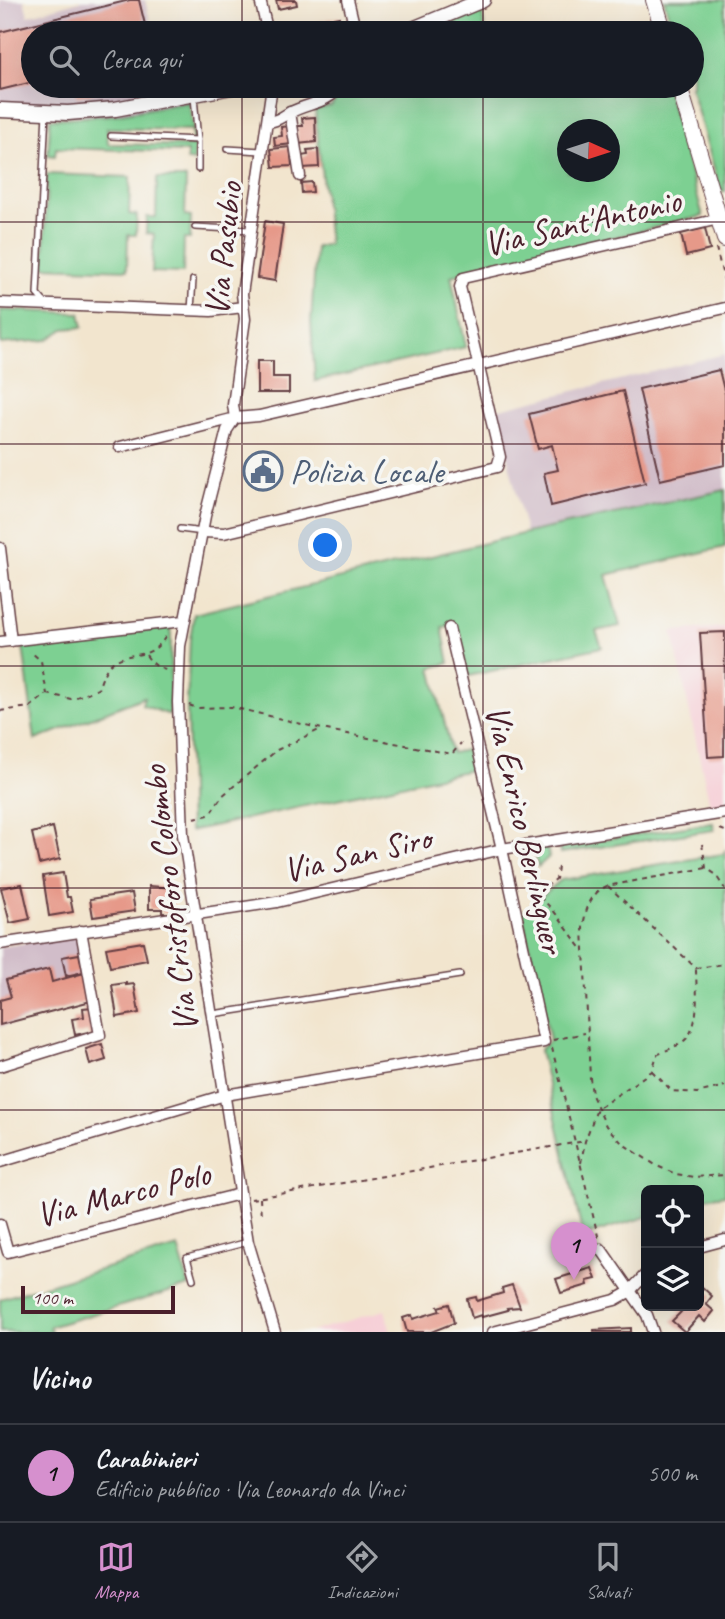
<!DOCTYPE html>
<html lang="it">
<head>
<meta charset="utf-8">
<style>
	:root { --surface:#171b24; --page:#242831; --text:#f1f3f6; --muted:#9ea1a6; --line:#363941; --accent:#d690ce }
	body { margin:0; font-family:Caveat,sans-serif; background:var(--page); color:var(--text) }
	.controls { position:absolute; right:21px; bottom:21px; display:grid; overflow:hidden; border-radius:10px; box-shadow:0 7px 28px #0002 }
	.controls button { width:63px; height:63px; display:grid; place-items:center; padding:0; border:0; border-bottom:2px solid var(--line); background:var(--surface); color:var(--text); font:35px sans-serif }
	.compass { position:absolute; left:557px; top:119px; width:63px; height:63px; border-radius:50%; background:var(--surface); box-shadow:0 7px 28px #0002; rotate:93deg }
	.scale { position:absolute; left:21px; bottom:18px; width:154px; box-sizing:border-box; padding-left:7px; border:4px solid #4a1f2b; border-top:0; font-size:19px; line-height:24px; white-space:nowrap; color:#4a1f2b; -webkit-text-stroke:5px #f6f6f2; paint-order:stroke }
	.you { position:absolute; left:326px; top:546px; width:24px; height:24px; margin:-18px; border:5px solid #fff; border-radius:50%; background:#1a73e8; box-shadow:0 0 0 10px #1a73e833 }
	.badge { display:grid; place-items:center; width:46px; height:46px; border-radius:50%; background:var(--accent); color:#111; font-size:23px; font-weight:700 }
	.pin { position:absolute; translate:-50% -58px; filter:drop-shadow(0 2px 4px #0008) }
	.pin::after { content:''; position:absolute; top:37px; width:24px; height:21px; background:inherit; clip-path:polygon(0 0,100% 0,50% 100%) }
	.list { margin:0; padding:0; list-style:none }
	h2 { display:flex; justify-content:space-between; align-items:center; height:91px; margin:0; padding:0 28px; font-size:30px }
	h2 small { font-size:23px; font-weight:400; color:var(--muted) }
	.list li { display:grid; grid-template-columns:46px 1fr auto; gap:21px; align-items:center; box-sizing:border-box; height:98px; padding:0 28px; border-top:2px solid var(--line) }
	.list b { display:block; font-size:26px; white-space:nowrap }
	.list p { margin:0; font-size:23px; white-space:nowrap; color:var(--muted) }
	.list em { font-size:23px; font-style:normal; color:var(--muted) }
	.icon { flex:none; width:38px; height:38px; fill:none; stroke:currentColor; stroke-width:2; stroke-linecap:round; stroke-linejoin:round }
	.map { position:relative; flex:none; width:725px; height:1332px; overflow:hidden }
	.search { position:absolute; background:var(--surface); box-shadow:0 7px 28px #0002; left:21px; right:21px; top:21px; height:77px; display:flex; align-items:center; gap:18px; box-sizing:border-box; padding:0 24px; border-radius:38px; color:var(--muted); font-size:26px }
	.sheet { height:189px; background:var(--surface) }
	nav { display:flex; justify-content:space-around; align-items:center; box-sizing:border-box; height:98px; border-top:2px solid var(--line); background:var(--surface); font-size:19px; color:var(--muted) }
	nav a { display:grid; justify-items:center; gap:4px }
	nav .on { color:var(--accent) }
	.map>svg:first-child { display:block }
	.built { fill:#f6cfd7 }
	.industrial { fill:#d1bdc9 }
	.green { fill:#7dd092; stroke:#64785e; stroke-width:2; fill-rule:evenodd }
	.building { fill:#e69989 }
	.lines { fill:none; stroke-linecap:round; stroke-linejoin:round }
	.lane-casing { stroke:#633d43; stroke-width:8 }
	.street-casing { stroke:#633d43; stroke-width:13 }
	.secondary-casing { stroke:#633d43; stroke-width:17 }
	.primary-casing { stroke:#633d43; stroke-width:18 }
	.path { stroke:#633d43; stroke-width:2; stroke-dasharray:5 5; stroke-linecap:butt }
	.lane { stroke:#fff; stroke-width:5 }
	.street { stroke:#fff; stroke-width:10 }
	.secondary { stroke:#fff; stroke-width:14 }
	.primary { stroke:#fff; stroke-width:16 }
	.grid { fill:none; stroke:#4a1f2b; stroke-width:2; stroke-opacity:0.55 }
	.labels { text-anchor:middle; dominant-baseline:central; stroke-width:7; stroke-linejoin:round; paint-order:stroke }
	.street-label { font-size:35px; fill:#4a1f2b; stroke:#f6f6f2 }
	.service-label { font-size:35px; fill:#4e5e75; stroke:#f6f6f2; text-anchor:start }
</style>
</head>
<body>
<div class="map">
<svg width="725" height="1332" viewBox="0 0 725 1332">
	<rect width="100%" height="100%" fill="#f6f6f2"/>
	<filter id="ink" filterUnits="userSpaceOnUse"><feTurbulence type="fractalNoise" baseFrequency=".0143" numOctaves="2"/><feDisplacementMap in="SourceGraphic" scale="14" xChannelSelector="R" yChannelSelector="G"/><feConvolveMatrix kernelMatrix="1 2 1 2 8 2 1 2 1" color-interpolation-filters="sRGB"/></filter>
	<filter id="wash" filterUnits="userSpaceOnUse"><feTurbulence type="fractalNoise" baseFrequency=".00686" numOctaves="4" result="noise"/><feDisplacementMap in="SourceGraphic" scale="28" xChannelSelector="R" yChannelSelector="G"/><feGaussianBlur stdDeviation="1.57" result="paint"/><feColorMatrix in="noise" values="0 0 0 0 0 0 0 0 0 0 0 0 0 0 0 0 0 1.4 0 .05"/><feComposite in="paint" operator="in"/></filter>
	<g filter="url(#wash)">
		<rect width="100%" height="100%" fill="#f2e5ce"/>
		<g class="built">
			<path d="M725 627V809L711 810 672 631Z"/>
			<path d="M385 1310 391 1332H310Z"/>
		</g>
		<g class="industrial">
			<path d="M0 0H24L28 16 83 0H145L153 33H33V86H204L206 100 113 115H0Z"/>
			<path d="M725 354V490L526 533 496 410Z"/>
			<path d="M78 935 91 1001 0 1027V947Z"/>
		</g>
		<g class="green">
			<path d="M664 0H725V192H721L690 86H692V33H674Z"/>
			<path d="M482 11 485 33H426Z"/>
			<path d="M346 86H666L703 216 451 276 466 347 315 381 311 322 316 247 329 244 315 110 331 106ZM568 130H610V172H568Z"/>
			<path d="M189 102 195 137 194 161 187 160V152L56 148 55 156 48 155 50 119 113 115ZM107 128 192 130V146L108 144Z"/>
			<path d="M47 174 130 177 129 214 137 215 136 235H128L127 270 44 267Z"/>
			<path d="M157 178H186L185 216 191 217 190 239H184L183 273 152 272 154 234 146 233 147 217H156Z"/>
			<path d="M0 310 80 313 83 327 64 329 47 340 1 344Z"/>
			<path d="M725 490V547L606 575 620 626 596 631 602 647 468 676 456 625 442 627 449 663 431 668 452 753 470 749 475 769 190 831 187 705 190 639 194 614 526 533Z"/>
			<path d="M171 627 170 715 142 705 144 697 35 740 23 646Z"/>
			<path d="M713 823 714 830 560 853 559 846Z"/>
			<path d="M547 847 549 857 538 867 533 850Z"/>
			<path d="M725 851V1195L699 1199V1190H646V1217L583 1236 540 1050 550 1040 522 913 561 880 723 854Z"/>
			<path d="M178 1247 189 1286 49 1327 51 1332H0V1299Z"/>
		</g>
		<g id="blocks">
			<g class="building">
				<path d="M130 0H139L147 33H33V82L0 90V32Z"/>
				<path d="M276 0H296L297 5 278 9Z"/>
				<path d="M339 17 343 33H320L317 22Z"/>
				<path d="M74 86H120V87L77 97Z"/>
				<path d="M315 117 316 142 298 144 297 126H303L302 118Z"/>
				<path d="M290 126 292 144 275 146 274 137 282 136 281 127Z"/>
				<path d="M290 147 292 166 273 167 271 149Z"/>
				<path d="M318 149 319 167 302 168 301 156 308 155 307 150Z"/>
				<path d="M312 182 313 192 302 193 301 183Z"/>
				<path d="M265 221 283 224 275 281 257 278Z"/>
				<path d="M705 228 710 250 686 256 681 234Z"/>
				<path d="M257 361H273V377H289V393H257Z"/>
				<path d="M719 370 725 394V465L660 480 639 389Z"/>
				<path d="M623 391 645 483 551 506 544 473 558 470 552 445 538 449 529 414Z"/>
				<path d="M725 632 724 756 708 757 700 633Z"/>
				<path d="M53 827 60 859 39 864 32 833Z"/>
				<path d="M63 873 67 897H70L73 912 49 916 43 876Z"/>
				<path d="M22 884 30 919 10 923 1 888Z"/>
				<path d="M149 886 174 888V913H162V909H149Z"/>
				<path d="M132 893 135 911 93 917 90 899Z"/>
				<path d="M143 942 147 960 110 967 106 948Z"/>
				<path d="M79 954 83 972 66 976 62 957Z"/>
				<path d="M49 969 52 982 84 973 91 1001 0 1025V1000L11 997 6 980Z"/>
				<path d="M126 983V985L134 984 139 1013 117 1017 112 985Z"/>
				<path d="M92 1007 97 1035 88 1036V1032L75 1035 72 1019 84 1017 83 1008Z"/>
				<path d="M102 1044 106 1060 90 1065 86 1049Z"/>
				<path d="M592 1268 596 1279 587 1281 588 1285 561 1293 556 1279Z"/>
				<path d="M512 1285 520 1307 507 1308 508 1310 482 1317 481 1315 472 1318 467 1299 476 1297 477 1301 503 1293 502 1288Z"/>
				<path d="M700 1285 712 1296 706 1304 714 1311 705 1322 699 1316 685 1332 672 1321 681 1312 674 1306H699Z"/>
				<path d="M449 1304 454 1323 431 1332H407L403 1318 412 1315 413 1319 440 1311 438 1307Z"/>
				<path d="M631 1328V1332H594V1330Z"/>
			</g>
		</g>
	</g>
	<g filter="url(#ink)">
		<use href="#blocks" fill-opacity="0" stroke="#633d43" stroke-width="2"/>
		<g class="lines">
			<g class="lane-casing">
				<g id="lane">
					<path d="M194 97 198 140V169"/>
					<path d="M111 136 198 140"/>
					<path d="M227 149 262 151"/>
					<path d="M195 227 250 230"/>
					<path d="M216 289 229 308"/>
					<path d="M44 302 37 294 46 112"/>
					<path d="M191 310 193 280"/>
					<path d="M180 529 203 532"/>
					<path d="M213 1014 460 975"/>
					<path d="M193 1279 187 1258 248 1242"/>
				</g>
			</g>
			<g class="street-casing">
				<g id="street">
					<path d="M260 0 268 33"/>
					<path d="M348 0 356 33"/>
					<path d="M290 112 300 176"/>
					<path d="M268 122C278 121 281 117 289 113 310 102 325 105 341 86"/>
					<path d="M0 303 211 311 243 307"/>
					<path d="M235 418 227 430 205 516 180 646 178 702 183 835 248 1242 275 1332"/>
					<path d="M235 418 233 405 245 319 242 294 272 86"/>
					<path d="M120 447 235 418 259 416 725 308"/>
					<path d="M203 532 224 533 497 467 500 457 460 287 463 278 719 219"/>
					<path d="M0 548 11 641"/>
					<path d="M0 642 183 621"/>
					<path d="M0 944 277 902 502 849 725 813"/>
					<path d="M0 1066 100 1035 81 931"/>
					<path d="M0 1162 225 1095 544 1042 502 849 449 628"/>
					<path d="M0 1224 8 1252 240 1194"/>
					<path d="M699 1247 725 1240"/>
					<path d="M601 1249 647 1315 653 1332"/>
					<path d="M493 1332 615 1300 629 1292 646 1274"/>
				</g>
			</g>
			<g class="secondary-casing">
				<g id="secondary">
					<path d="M403 33 483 0"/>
					<path d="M0 110 68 113 115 109 237 86"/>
				</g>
			</g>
			<g class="primary-casing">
				<g id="primary">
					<path d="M654 0 664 33"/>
					<path d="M679 86 725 239"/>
				</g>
			</g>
			<g class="path">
				<path d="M716 248 725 284"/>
				<path d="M146 655C152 664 158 668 169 671"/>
				<path d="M47 694 71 699 98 689C102 679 105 666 115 661 136 649 150 663 168 633"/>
				<path d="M189 705 197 708 231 707 249 711 322 729 452 754 461 743"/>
				<path d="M0 711 30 707 47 694 41 661 30 651"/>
				<path d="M194 818 209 815 222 796 277 750 321 729"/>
				<path d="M720 829 725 831"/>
				<path d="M702 844 706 868 715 874 725 889"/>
				<path d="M558 867 556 879 537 894 553 910 582 949"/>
				<path d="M706 868 607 886C590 893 585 911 583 928L590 1078 592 1095 606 1126 623 1144 657 1166 676 1174 694 1177 725 1175"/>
				<path d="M608 886 696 968 725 964"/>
				<path d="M553 1040 585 1033"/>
				<path d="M552 1048 599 1240"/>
				<path d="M652 1071 672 1091 697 1093 725 1086"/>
				<path d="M581 1163 585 1141 597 1109 652 1071 657 1055C666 1050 679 1046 686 1039 701 1022 696 989 696 968"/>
				<path d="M260 1198 261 1218"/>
				<path d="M251 1199 585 1141"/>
			</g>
			<use href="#lane" class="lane"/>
			<use href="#street" class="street"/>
			<use href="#secondary" class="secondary"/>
			<use href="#primary" class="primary"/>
		</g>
	</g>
	<path class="grid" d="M242 0V33M483 0V33M242 86V1332M483 86V1332M0 222H725M0 444H725M0 666H725M0 888H725M0 1110H725"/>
	<defs>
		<g id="civic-ring" transform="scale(2.0125)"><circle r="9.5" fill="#f6f6f2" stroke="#5c6f8a" stroke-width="1.5"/><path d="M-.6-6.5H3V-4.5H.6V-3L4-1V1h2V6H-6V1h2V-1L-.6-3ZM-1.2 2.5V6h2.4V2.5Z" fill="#5c6f8a"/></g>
	</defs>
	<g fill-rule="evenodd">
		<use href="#civic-ring" x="263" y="471"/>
	</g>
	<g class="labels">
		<g class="street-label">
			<text transform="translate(582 222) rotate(-13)">Via Sant'Antonio</text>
			<text transform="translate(223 249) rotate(-84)">Via Pasubio</text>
			<text transform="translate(525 829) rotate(77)">Via Enrico Berlinguer</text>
			<text transform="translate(357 854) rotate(-13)">Via San Siro</text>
			<text transform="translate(170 899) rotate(-97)">Via Cristoforo Colombo</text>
			<text transform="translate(123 1194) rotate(-14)">Via Marco Polo</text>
		</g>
		<g class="service-label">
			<text x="290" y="471">Polizia Locale</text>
		</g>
	</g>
</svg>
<div class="controls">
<button><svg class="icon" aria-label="locate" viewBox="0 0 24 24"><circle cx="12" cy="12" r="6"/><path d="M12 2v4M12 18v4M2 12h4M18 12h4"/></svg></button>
<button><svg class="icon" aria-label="layers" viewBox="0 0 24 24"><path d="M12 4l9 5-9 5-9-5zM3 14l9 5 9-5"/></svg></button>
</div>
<svg class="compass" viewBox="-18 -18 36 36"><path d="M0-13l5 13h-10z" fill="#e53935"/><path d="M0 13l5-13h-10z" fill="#9ea1a6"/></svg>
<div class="scale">100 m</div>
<div class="you"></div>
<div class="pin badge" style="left:574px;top:1280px">1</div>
<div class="search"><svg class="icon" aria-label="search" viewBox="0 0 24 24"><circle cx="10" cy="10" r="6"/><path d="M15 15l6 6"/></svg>Cerca qui</div>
</div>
<section class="sheet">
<h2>Vicino<small></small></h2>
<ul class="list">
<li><span class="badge">1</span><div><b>Carabinieri</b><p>Edificio pubblico · Via Leonardo da Vinci</p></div><em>500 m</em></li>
</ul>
</section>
<nav>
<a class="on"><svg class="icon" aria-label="map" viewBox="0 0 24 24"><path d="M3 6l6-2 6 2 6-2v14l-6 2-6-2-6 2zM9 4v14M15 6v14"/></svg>Mappa</a>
<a><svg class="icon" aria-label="directions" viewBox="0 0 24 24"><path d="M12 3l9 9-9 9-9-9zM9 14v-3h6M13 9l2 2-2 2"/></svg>Indicazioni</a>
<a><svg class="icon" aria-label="saved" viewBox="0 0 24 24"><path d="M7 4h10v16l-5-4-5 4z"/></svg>Salvati</a>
</nav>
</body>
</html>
